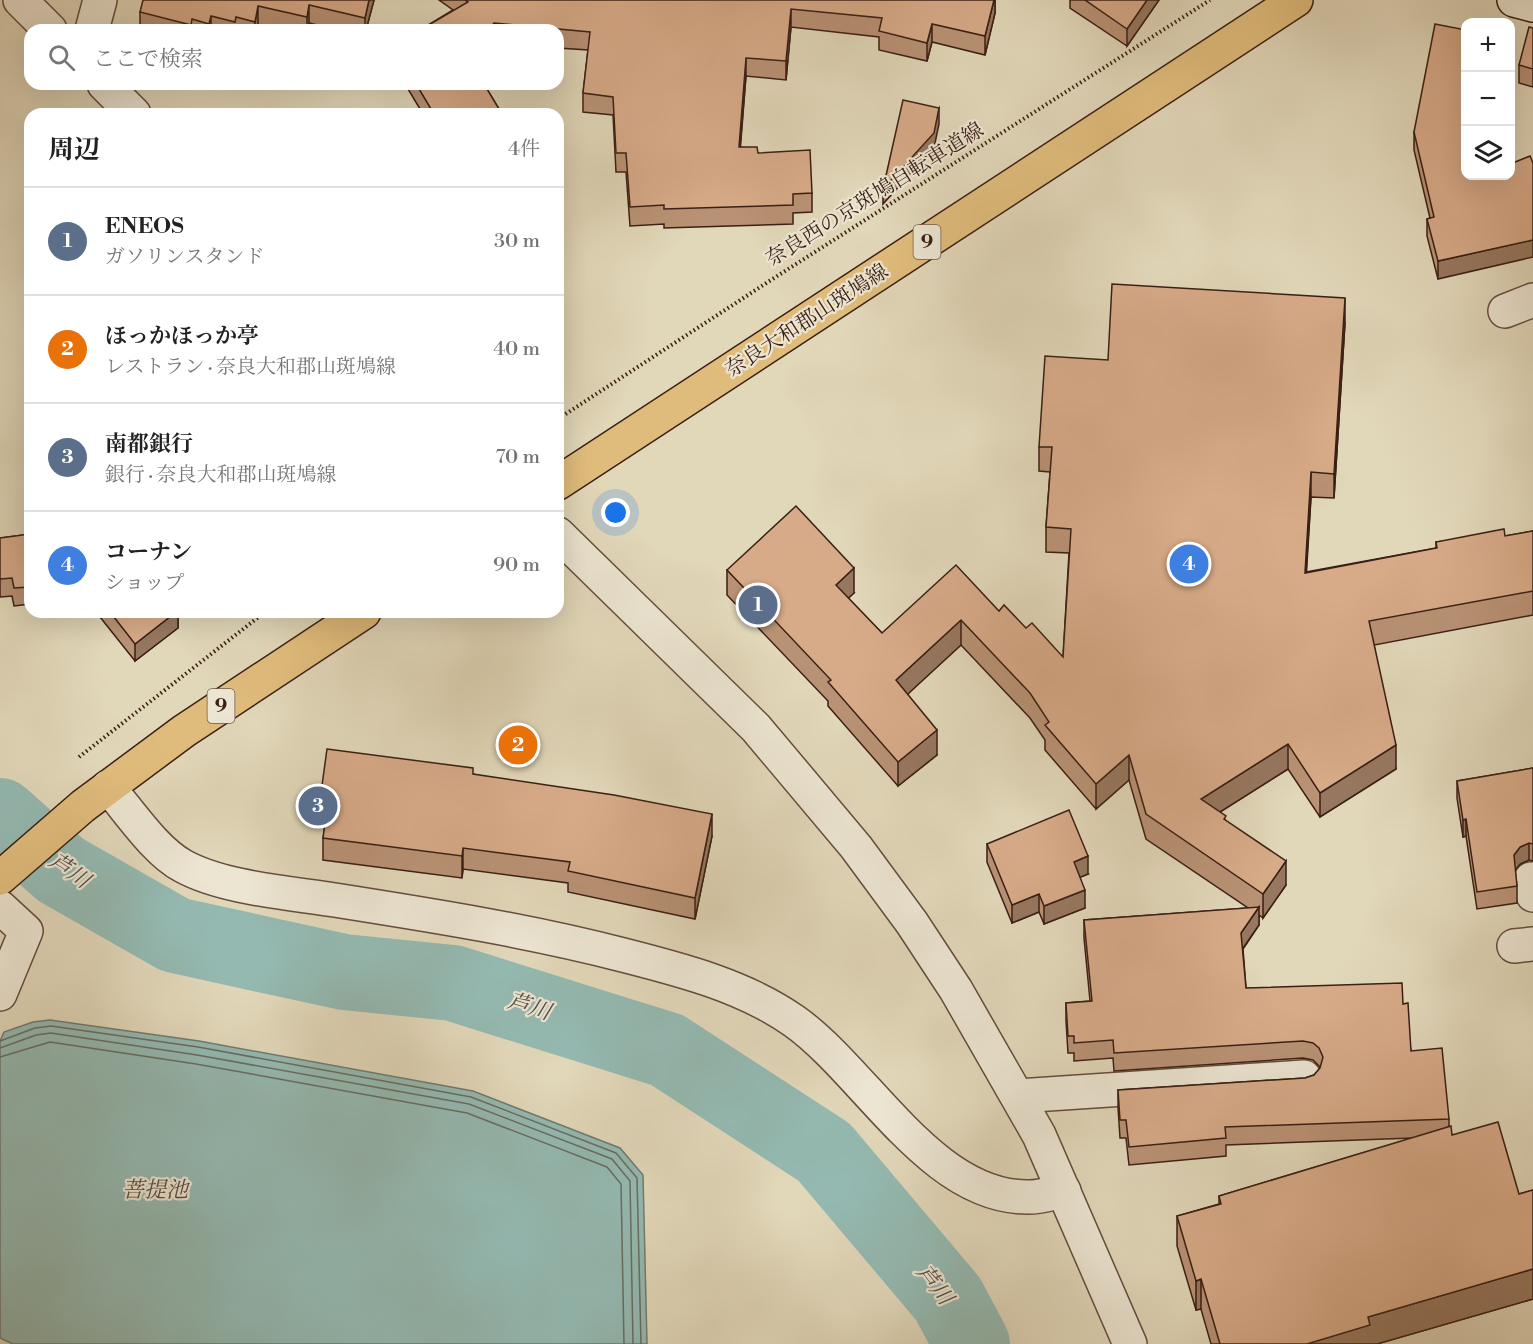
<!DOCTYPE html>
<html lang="ja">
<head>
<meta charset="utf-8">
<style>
	:root { --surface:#fff; --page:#f6f6f6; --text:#222; --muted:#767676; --line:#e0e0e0; --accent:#7c3aed }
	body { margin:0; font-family:"Libre Bodoni","Noto Serif JP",serif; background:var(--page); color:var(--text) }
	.controls { position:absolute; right:18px; top:18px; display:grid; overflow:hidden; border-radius:12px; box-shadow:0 6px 24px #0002 }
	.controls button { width:54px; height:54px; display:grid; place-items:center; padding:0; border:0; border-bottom:2px solid var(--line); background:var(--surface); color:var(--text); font:30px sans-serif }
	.you { position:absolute; left:616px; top:513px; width:21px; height:21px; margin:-15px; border:4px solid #fff; border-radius:50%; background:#1a73e8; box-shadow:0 0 0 9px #1a73e833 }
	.badge { display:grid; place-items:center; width:39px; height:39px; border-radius:50%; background:var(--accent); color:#fff; font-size:20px; font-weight:700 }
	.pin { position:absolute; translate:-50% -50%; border:3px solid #fff; box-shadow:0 2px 6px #0006 }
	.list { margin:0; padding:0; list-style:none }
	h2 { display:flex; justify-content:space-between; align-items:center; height:78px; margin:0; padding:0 24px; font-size:26px }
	h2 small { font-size:20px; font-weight:400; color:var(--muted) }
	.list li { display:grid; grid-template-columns:39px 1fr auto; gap:18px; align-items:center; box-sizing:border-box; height:108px; padding:0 24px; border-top:2px solid var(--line) }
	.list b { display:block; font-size:22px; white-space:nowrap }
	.list p { margin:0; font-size:20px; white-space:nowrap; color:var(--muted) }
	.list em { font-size:20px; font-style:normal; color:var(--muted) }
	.icon { flex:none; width:33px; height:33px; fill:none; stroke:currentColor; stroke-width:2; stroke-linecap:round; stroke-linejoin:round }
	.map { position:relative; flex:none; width:1533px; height:1344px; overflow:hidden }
	.search { position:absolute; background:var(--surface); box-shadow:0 6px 24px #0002; left:24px; top:24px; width:540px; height:66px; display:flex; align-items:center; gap:15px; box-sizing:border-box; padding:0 21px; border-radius:18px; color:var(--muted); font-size:22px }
	.panel { position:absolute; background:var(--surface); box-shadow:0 6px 24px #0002; left:24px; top:108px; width:540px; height:510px; border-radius:18px }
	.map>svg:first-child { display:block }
	.water { fill:#94b9b1; stroke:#707b72; stroke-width:1.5 }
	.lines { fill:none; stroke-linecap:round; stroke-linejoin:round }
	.shore { stroke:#676c62; stroke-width:1.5 }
	.river { stroke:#94b9b1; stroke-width:76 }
	.minor-casing { stroke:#644d3d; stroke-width:36 }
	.tertiary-casing { stroke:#644d3d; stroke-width:36 }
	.secondary-casing { stroke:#3a1f14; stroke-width:36 }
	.primary-casing { stroke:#3a1f14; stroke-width:36 }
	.path { stroke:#3a1f14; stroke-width:4; stroke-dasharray:1.5 3; stroke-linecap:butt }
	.minor { stroke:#ece5d2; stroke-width:33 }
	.tertiary { stroke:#ece5d2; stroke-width:33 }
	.secondary { stroke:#ece5d2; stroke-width:33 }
	.primary { stroke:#e0bc7c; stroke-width:33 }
	.wall { fill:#b99275; stroke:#3a1f14; stroke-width:1.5 }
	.shaded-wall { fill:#96775f; stroke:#3a1f14; stroke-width:1.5 }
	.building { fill:#d7aa88; stroke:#3a1f14; stroke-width:1.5 }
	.labels { text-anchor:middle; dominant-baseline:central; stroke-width:4.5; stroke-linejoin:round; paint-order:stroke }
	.shield { fill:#ece5d2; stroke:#6f5a4d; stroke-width:1.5 }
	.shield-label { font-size:20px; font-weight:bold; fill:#3a1f14 }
	.street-label { font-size:21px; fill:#3a1f14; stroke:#ece5d2 }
	.water-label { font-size:22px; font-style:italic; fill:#554d43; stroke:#ece5d2 }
</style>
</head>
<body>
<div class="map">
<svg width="1533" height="1344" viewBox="0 0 1533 1344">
	<rect width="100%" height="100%" fill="#e1d7b9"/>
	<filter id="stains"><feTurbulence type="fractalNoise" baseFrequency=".00333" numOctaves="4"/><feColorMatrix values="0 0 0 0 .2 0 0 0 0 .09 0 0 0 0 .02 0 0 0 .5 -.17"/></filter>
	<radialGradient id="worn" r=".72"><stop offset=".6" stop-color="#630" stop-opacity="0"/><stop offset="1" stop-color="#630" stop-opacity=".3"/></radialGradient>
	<path class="water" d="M50 1020 199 1041 473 1091 620 1148 643 1175 647 1344H13L0 1338V1041L4 1032 33 1022Z"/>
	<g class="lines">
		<g class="shore">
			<path d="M0 1041 35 1028 51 1026 198 1047 471 1097 616 1153 637 1178 641 1344"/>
			<path d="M0 1048 36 1035 51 1033 197 1055 469 1104 612 1159 630 1181 633 1344"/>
			<path d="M0 1057 50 1042 196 1064 467 1113 607 1167 621 1184 624 1344"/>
		</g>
		<path class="river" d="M0 816 61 870 175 935 344 972 453 983 667 1050 824 1152 948 1299 972 1344"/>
		<g class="minor-casing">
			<g id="minor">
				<path d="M92 30 100 0"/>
				<path d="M1505 311 1533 300"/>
				<path d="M108 787C129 811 155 851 183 866 225 889 293 893 341 901 436 916 530 931 623 955 682 970 744 986 794 1021 866 1072 931 1197 1027 1197 1038 1198 1052 1193 1064 1191"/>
				<path d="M1531 879 1533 895"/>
				<path d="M0 907 26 931 0 994"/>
				<path d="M1514 946 1533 944"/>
				<path d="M1018 1096 1304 1077"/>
			</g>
		</g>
		<g class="tertiary-casing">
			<g id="tertiary">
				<path d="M20 0 50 30"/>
				<path d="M104 84 134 114"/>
				<path d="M558 534 756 728 856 847 912 923 956 990 1039 1135 1130 1344"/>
			</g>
		</g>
		<g class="secondary-casing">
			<path id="secondary" d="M1514 0 1533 5"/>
		</g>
		<g class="primary-casing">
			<g id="primary">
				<path d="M558 483 1296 0"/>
				<path d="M0 878 83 806 184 731 364 612"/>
			</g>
		</g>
		<g class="path">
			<path d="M558 419 771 280 1210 0"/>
			<path d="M79 757 265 612"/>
		</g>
		<use href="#minor" class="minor"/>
		<use href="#tertiary" class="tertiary"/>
		<use href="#secondary" class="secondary"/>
		<use href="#primary" class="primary"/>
	</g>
	<g class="wall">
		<path d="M374 0 366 30H337L309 23 308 30H283L258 25 257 30H140V12Z"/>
		<path d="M439 0H995V13L985 55 932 42 927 61 879 50V37L791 27 786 80 746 76 740 147 758 153 812 193V212L793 213V224L664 228V224L630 226 626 172H616L613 115 583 112V93L588 50 558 48V30H420L453 10Z"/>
		<path d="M1070 0H1159L1127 46 1070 8Z"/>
		<path d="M1533 28V87L1519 83V65Z"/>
		<path d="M1466 30 1438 279 1427 236V219L1430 218 1414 150V132Z"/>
		<path d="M405 84H484L502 114H423Z"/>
		<path d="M1345 323 1334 498 1311 497 1306 572 1436 548V542L1505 536 1533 531V615L1374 645 1396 769 1320 817 1288 769 1220 812 1226 821 1286 885 1263 918 1259 915V925L1243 949 1246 988 1403 1004 1411 1051 1449 1119V1127L1452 1135 1519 1194 1533 1190V1299L1377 1344H1211L1201 1309 1196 1310 1177 1246V1216L1219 1204V1196L1413 1138 1226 1145V1156L1129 1165 1126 1138H1120L1118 1108V1090L1305 1078 1314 1075 1320 1068 1319 1066 1313 1060 1303 1058 1114 1071 1113 1058 1074 1061V1053H1068L1066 1021V1003L1090 1001 1084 938V920L1248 908 1146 839 1129 780 1096 809 1045 750V740L1030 718 961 645 907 694 937 755 898 786 828 706V701L727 595V570L854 593 848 598 882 633 999 611 1026 628 1063 657 1069 553 1046 552V527L1050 472 1039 471V447L1108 360Z"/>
		<path d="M30 534V604L14 606 12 596 0 597V538Z"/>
		<path d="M96 612H178V628L135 661Z"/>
		<path d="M1533 768V861L1529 860 1520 864 1515 870 1517 886V903L1477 909 1466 836 1463 837 1457 798V781Z"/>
		<path d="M473 774 712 836 695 919 568 892V883L463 869 462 878 323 860V838L326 821H320V800Z"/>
		<path d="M987 844 1088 874 1080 877 1085 908 1044 924 1039 912 1012 923 987 862Z"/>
	</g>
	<g class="shaded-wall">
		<path d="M369 0H374L366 30H365V18Z"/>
		<path d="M994 0H995V13L985 55V36Z"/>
		<path d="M1147 0H1159L1127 46V29Z"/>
		<path d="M309 5V23L308 30H307V17Z"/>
		<path d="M258 6V25L257 30H255V22Z"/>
		<path d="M791 9V27L786 80V61Z"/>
		<path d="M211 16V30H209V24Z"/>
		<path d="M494 23V30H488Z"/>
		<path d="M932 24V42L927 61V43Z"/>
		<path d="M1513 54V71L1510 87V69Z"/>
		<path d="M746 58V76L739 166V147Z"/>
		<path d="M939 108V124L934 148 883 204V189Z"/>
		<path d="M1533 240V257L1438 279V261Z"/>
		<path d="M1345 298V323L1334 498V474Z"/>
		<path d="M1311 472V497L1305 597V573Z"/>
		<path d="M854 568V593L836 610V585Z"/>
		<path d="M176 612H178V628L135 661V644Z"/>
		<path d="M961 620V645L896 705V680Z"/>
		<path d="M937 730V755L898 786V762Z"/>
		<path d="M1288 744V769L1201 824V799Z"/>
		<path d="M1396 745V769L1320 817V793Z"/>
		<path d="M1129 755V780L1096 809V784Z"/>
		<path d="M712 814V836L695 919V898Z"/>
		<path d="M1466 819V836L1463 837V820Z"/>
		<path d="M1529 843V860L1520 864 1514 872V855L1520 847Z"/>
		<path d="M463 848V869L462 878V856Z"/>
		<path d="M1088 856V874L1074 880V862Z"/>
		<path d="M1286 861V885L1263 918V894Z"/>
		<path d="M1085 890V908L1044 924V906Z"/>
		<path d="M1039 894V912L1012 923V905Z"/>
		<path d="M1259 907V925L1241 951V933Z"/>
		<path d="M1533 1269V1299L1377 1344H1307L1368 1317Z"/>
		<path d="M1201 1279V1309L1196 1310V1281Z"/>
	</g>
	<g class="building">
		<path d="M143 0H369L365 18 309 5 307 17 258 6 255 22 236 17 235 22 211 16 209 24 192 19 191 25 140 12Z"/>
		<path d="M465 0H994L985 36 932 24 927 43 879 31 882 18 791 9 786 61 746 58 739 147H757L758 153 810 150 812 193 793 194V205L664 209V205L630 207 626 153H616L613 97 583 93 590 32 494 23 488 30H420L468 2Z"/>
		<path d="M1085 0H1147L1127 29Z"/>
		<path d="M1435 24 1466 30V176H1510V164L1530 156 1533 163V240L1438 261 1427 219 1434 217 1414 132Z"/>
		<path d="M1529 27 1533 28V69L1519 65Z"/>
		<path d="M1510 47 1513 54 1510 69Z"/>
		<path d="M416 84H484L502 114H434Z"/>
		<path d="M903 100 939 108 934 133 883 189Z"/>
		<path d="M1112 284 1345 298 1334 474 1311 472 1305 573 1437 548 1436 542 1504 529 1505 536 1533 531V591L1369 621 1396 745 1320 793 1288 744 1201 799 1226 816 1224 819 1286 861 1263 894 1146 814 1129 755 1096 784 1045 725 1049 722 1030 693 961 620 896 680 937 730 898 762 828 682 831 680 727 570 796 506 854 568 836 585 882 633 956 565 999 611 1004 605 1026 628 1032 623 1063 657 1071 529 1046 527 1052 447H1039L1045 356 1108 360Z"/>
		<path d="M30 534V587L14 588 12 578 0 579V538Z"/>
		<path d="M110 612H176L135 644Z"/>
		<path d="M327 749 473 768V774L614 795 712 814 695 898 568 871 570 862 463 848 462 856 323 838 328 800H320Z"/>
		<path d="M1533 768V844L1529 843 1520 847 1514 855 1517 886 1477 892 1466 819 1463 820 1457 781Z"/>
		<path d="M1069 810 1088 856 1074 862 1085 890 1044 906 1039 894 1012 905 987 844Z"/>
		<path d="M1259 907 1241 933 1246 988 1402 983 1403 1004 1408 1003 1411 1051 1442 1048 1449 1119 1225 1127 1226 1138 1129 1147 1126 1120H1120L1118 1090 1305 1078 1314 1075 1320 1068 1323 1057 1319 1048 1313 1043 1303 1041 1114 1053 1113 1040 1074 1043V1036H1068L1066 1003 1092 1001 1084 920Z"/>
		<path d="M1498 1122 1519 1194 1533 1190V1269L1368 1317 1370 1325 1307 1344H1220L1201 1279 1196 1281 1177 1216 1221 1204 1219 1196 1451 1126 1452 1135Z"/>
	</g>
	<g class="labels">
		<g class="shield">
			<rect x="913.5" y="225" width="27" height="34" rx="4.5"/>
			<rect x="207.5" y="689" width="27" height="34" rx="4.5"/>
		</g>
		<g class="shield-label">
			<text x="927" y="242">9</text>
			<text x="221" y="706">9</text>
		</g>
		<g class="street-label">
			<text transform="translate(875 195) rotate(-32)">奈良西の京斑鳩自転車道線</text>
			<text transform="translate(807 321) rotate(-33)">奈良大和郡山斑鳩線</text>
		</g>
		<g class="water-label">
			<text transform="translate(69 871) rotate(34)">芦川</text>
			<text transform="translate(529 1007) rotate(17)">芦川</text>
			<text x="155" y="1190">菩提池</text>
			<text transform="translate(934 1285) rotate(52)">芦川</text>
		</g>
	</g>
	<rect width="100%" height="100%" filter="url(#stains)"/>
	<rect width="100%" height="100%" fill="url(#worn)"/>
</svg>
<div class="controls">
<button>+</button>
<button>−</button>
<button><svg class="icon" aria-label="layers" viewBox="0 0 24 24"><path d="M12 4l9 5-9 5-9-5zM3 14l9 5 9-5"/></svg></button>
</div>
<div class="you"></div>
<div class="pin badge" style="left:758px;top:605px;background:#5c6f8a">1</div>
<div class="pin badge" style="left:518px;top:745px;background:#e8710a">2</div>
<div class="pin badge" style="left:318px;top:806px;background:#5c6f8a">3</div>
<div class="pin badge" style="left:1189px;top:564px;background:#3f7fe0">4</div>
<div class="search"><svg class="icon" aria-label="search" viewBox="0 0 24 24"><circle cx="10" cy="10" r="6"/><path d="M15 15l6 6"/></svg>ここで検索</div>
<section class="panel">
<h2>周辺<small>4件</small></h2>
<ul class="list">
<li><span class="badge" style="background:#5c6f8a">1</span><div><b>ENEOS</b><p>ガソリンスタンド</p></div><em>30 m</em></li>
<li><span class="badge" style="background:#e8710a">2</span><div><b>ほっかほっか亭</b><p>レストラン · 奈良大和郡山斑鳩線</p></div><em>40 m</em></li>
<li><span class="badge" style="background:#5c6f8a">3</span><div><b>南都銀行</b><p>銀行 · 奈良大和郡山斑鳩線</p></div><em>70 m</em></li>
<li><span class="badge" style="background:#3f7fe0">4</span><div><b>コーナン</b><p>ショップ</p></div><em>90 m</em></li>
</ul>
</section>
</div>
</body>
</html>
